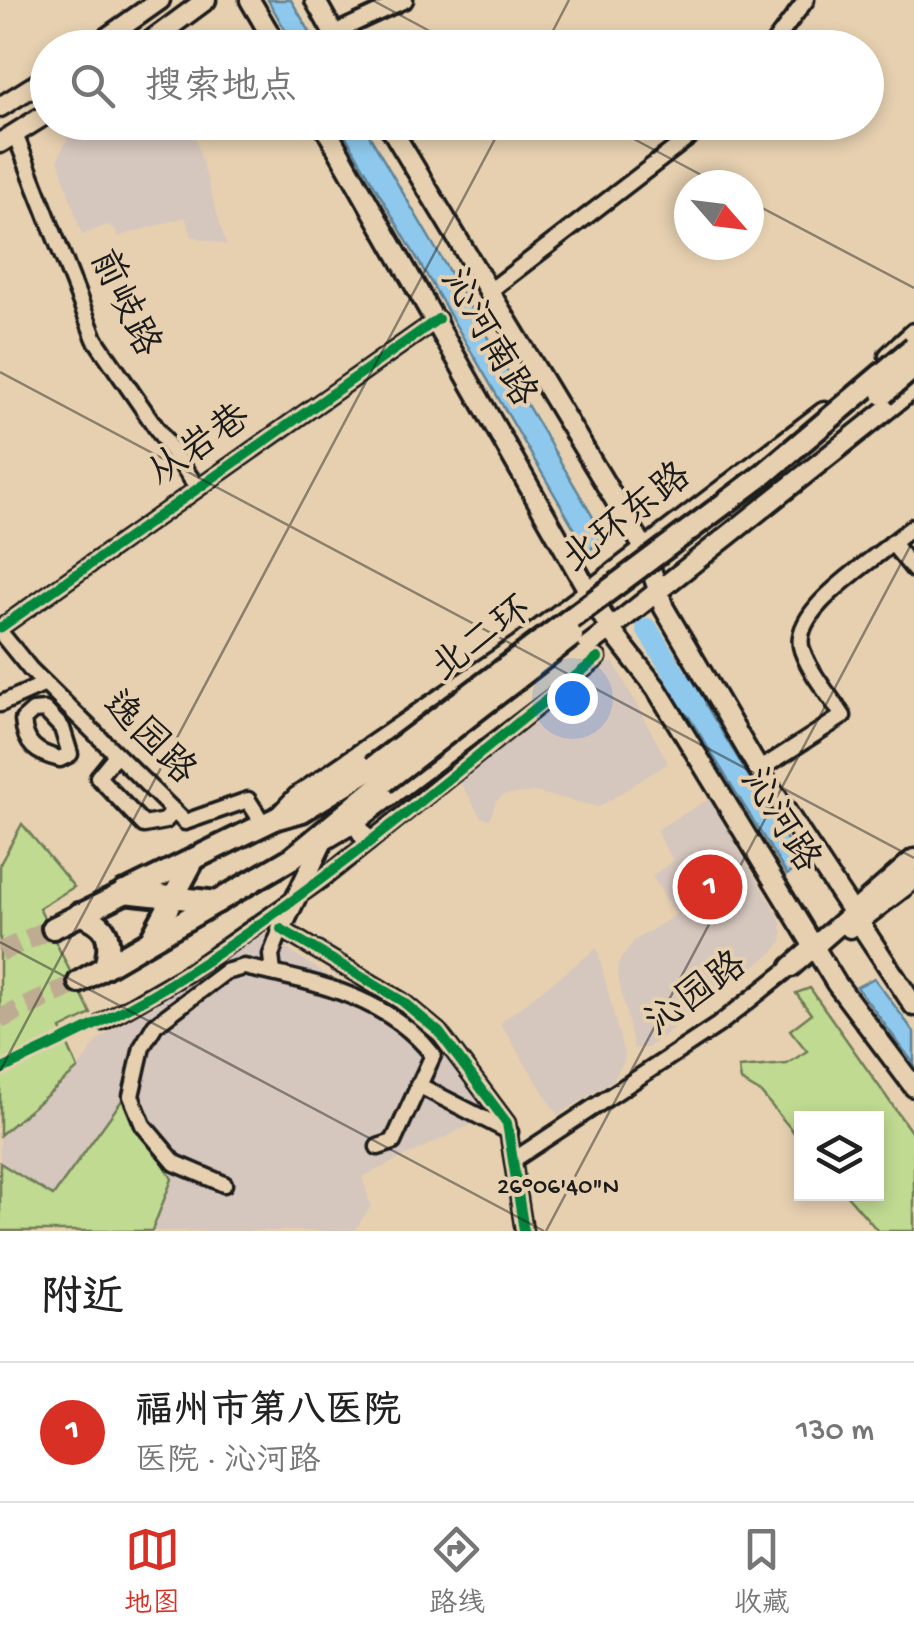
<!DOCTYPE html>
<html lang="zh">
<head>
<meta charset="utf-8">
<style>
	:root { --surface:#fff; --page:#f2f2f2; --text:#222; --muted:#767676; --line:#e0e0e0; --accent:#d93025 }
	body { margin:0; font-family:"Gochi Hand","LXGW WenKai TC",sans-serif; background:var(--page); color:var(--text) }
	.controls { position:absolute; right:30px; bottom:30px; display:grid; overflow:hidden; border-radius:0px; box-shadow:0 5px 15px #0003 }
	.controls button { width:90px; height:90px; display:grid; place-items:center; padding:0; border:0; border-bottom:2px solid var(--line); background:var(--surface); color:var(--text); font:50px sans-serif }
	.compass { position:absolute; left:674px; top:170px; width:90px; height:90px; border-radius:50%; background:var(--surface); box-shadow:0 5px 15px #0003; rotate:118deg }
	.you { position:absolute; left:572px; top:698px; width:35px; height:35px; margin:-25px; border:8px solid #fff; border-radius:50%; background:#1a73e8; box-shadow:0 0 0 15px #1a73e833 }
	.badge { display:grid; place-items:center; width:65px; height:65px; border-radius:50%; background:var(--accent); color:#fff; font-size:32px; font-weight:700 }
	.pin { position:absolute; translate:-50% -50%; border:5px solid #fff; box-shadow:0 2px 10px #0006 }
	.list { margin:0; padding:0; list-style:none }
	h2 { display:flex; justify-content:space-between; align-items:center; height:130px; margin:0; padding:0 40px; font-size:42px }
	h2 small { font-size:32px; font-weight:400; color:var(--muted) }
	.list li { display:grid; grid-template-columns:65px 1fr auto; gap:30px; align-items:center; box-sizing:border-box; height:140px; padding:0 40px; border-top:2px solid var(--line) }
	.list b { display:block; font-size:38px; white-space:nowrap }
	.list p { margin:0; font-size:32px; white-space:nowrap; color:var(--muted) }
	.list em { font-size:32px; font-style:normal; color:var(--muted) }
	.icon { flex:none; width:55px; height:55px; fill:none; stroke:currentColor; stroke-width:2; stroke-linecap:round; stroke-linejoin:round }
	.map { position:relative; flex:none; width:914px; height:1231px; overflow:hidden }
	.search { position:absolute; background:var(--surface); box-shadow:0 5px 15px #0003; left:30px; right:30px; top:30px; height:110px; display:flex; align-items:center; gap:25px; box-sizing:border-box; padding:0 35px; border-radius:55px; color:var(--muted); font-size:38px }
	.sheet { height:270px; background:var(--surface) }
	nav { display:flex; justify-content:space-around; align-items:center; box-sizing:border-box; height:140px; border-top:2px solid var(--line); background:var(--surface); font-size:28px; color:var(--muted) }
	nav a { display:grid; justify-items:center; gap:5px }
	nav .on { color:var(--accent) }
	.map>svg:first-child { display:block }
	.built { fill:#d5c6be }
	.green { fill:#c0da91; stroke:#6e7b56; stroke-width:2.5 }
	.water { fill:#8ec9ed; stroke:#608499; stroke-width:2.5 }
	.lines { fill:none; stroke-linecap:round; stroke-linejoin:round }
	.river { stroke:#8ec9ed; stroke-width:22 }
	.highway-tunnel { stroke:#beac92; stroke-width:20; stroke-dasharray:20 10; stroke-linecap:butt }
	.minor-casing { stroke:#1c1c1c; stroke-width:21 }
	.major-casing { stroke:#1c1c1c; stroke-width:25 }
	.highway-casing { stroke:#1c1c1c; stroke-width:28 }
	.minor { stroke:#e6d0b0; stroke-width:14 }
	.major { stroke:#e6d0b0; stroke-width:18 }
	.highway { stroke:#e6d0b0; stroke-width:20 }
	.highway-bridge-casing { stroke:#1c1c1c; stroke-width:28; stroke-linecap:butt }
	.highway-bridge { stroke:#e6d0b0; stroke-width:20 }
	.cycleway-casing { stroke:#e6d0b0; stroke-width:16 }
	.cycleway { stroke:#00873e; stroke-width:10 }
	.ticks { fill:none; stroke:#1c1c1c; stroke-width:2.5; stroke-opacity:0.45 }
	.labels { text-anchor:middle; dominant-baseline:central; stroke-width:8; stroke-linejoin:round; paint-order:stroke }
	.street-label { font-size:38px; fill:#1c1c1c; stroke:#e6d0b0 }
	.ticks-label { font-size:25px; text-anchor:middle; fill:#1c1c1c; stroke:#e6d0b0; stroke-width:8; stroke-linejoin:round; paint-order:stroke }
</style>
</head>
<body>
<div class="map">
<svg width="914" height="1231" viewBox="0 0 914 1231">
	<rect width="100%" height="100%" fill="#e6d0b0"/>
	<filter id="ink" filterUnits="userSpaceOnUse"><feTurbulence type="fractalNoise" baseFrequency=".01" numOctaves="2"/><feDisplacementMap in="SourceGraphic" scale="20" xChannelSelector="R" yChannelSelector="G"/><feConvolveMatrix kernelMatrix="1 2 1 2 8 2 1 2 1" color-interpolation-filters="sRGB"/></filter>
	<g filter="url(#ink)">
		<g class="built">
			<path d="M89 123H191L226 245 192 236 185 217 117 237 116 230 107 225 82 235 58 159 68 137Z"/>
			<path d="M604 663H614L668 763 599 807 535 792 503 795 496 801 490 819 481 817 458 779Z"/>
			<path d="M709 799 780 919 783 939 774 951 647 1048H634L617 972 619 961 634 941 676 915 652 876 673 861 656 830Z"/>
			<path d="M260 932 333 979 384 999 416 1018 489 1116 362 1177 371 1206 354 1231H152L172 1179 53 1196 0 1163V1135L78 1069 98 1040Z"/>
			<path d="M597 948 625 1059 612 1081 558 1115 500 1023Z"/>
		</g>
		<g class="green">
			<path d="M22 824 74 887 39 908 91 1014 61 1029 78 1069 0 1135V864Z"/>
			<path d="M810 988 914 1136V1231H878L846 1194H876V1118H802L801 1141 761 1093 741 1081 739 1068 787 1064 807 1051 790 1030 811 1014 796 993Z"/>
			<path d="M125 1096 172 1179 152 1231H0V1163L53 1196Z"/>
		</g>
		<g class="water">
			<path d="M268 0H291L319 47H295Z"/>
			<path d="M338 123H362L604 536 588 552Z"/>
			<path d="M688 675 802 865 787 875 671 688Z"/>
			<path d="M874 978 914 1032V1064L857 987Z"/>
		</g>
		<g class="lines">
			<path class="river" d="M647 629 694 705"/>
			<g class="highway-tunnel">
				<path d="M0 952 53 928"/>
				<path d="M0 1019 79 982"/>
			</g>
			<g class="minor-casing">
				<g id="minor">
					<path d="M334 33 405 0"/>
					<path d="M770 48 806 0"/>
					<path d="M15 134 95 339 197 487"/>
					<path d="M487 293 709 122"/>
					<path d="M914 526 892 543 914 570"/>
					<path d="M0 628 438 319"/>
					<path d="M0 632 30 669 185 822 248 800 264 825"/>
					<path d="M0 704 45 684"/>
					<path d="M45 710 62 728 70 754 60 759C36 753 25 745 23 720L33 711Z"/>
					<path d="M116 755 98 777 144 825 165 821 173 812"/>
					<path d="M759 770 843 716C830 696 810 673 802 650 789 612 867 565 892 543"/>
					<path d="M273 973 271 955 281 929 402 1001 439 1032 507 1123 524 1231"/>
					<path d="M103 1022 188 973 324 878 598 658"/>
					<path d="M418 1085 510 1132"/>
					<path d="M515 1159 718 1025 791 967"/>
					<path d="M224 1184 175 1163 143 1125 131 1096 142 1047 155 1025 225 972 244 967C314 982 387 996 433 1055L393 1142 378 1147"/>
				</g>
			</g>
			<g class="major-casing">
				<g id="major">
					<path d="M250 0 278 48"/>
					<path d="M315 0 342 48"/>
					<path d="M92 48 160 0"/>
					<path d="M141 48 206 0"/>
					<path d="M0 107 48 77"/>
					<path d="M322 122 610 629 656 688 836 983 914 1087"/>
					<path d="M387 122 644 548 664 608 759 770 914 1006"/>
					<path d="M0 143 48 113"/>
					<path d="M889 356 914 333"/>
					<path d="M277 818 297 797 519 645 824 412"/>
					<path d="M355 822 367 841"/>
					<path d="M323 841 355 822 610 629 914 388"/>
					<path d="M850 928 914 879"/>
					<path d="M281 929 323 841"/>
					<path d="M791 967 914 859"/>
				</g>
			</g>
			<g class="highway-casing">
				<g id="highway">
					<path d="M124 892 217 902"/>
					<path d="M79 914C108 924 113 938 105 967"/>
					<path d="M53 928 277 818 302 811 373 767"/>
					<path d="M151 939 194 859"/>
					<path d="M79 982 292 858 384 782"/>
				</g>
			</g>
			<use href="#minor" class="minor"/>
			<use href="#major" class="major"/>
			<use href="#highway" class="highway"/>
			<g class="highway-bridge-casing">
				<g id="highway-bridge">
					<path d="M883 394 914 367"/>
					<path d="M373 767 764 474 914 347"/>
					<path d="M384 782 572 636"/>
				</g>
			</g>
			<use href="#highway-bridge" class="highway-bridge"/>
			<g class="cycleway-casing">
				<g id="cycleway">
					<path d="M0 628 438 319"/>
					<path d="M281 929 402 1001 439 1032 507 1123 524 1231"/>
					<path d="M0 1070C64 1040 129 1011 189 972 333 879 464 765 598 658"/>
				</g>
			</g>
			<use href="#cycleway" class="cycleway"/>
		</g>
	</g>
	<path class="ticks" d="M372 0 461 48M544 48 569 0M602 122 720 185M749 201 914 288M0 372 914 858M0 942 544 1231M0 1071 504 122M546 1231 914 539"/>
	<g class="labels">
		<g class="street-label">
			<text transform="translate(122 304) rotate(64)">前岐路</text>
			<text transform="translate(486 339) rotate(60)">沁河南路</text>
			<text transform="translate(201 448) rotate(-35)">从岩巷</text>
			<text transform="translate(628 520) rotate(-38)">北环东路</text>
			<text transform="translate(483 641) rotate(-37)">北二环</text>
			<text transform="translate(147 740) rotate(45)">逸园路</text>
			<text transform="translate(778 822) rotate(58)">沁河路</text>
			<text transform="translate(698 996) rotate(-36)">沁园路</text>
		</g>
	</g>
	<g class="ticks-label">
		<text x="558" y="1193">26°06'40"N</text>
	</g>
</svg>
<div class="controls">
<button><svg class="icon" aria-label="layers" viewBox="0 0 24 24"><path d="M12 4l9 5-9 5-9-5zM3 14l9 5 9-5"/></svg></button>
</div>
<svg class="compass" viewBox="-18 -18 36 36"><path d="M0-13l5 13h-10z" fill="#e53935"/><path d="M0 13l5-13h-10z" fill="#767676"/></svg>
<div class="you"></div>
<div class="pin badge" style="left:710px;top:887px">1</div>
<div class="search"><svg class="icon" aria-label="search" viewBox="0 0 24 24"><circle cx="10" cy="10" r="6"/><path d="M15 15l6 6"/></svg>搜索地点</div>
</div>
<section class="sheet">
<h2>附近<small></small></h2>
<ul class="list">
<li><span class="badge">1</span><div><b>福州市第八医院</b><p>医院 · 沁河路</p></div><em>130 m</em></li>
</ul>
</section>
<nav>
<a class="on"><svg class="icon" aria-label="map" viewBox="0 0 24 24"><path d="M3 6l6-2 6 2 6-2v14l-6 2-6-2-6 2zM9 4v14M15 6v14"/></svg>地图</a>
<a><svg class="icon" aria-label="directions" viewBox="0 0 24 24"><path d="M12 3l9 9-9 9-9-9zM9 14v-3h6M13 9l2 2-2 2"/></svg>路线</a>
<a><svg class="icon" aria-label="saved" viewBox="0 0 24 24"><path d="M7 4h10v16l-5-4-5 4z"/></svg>收藏</a>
</nav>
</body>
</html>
